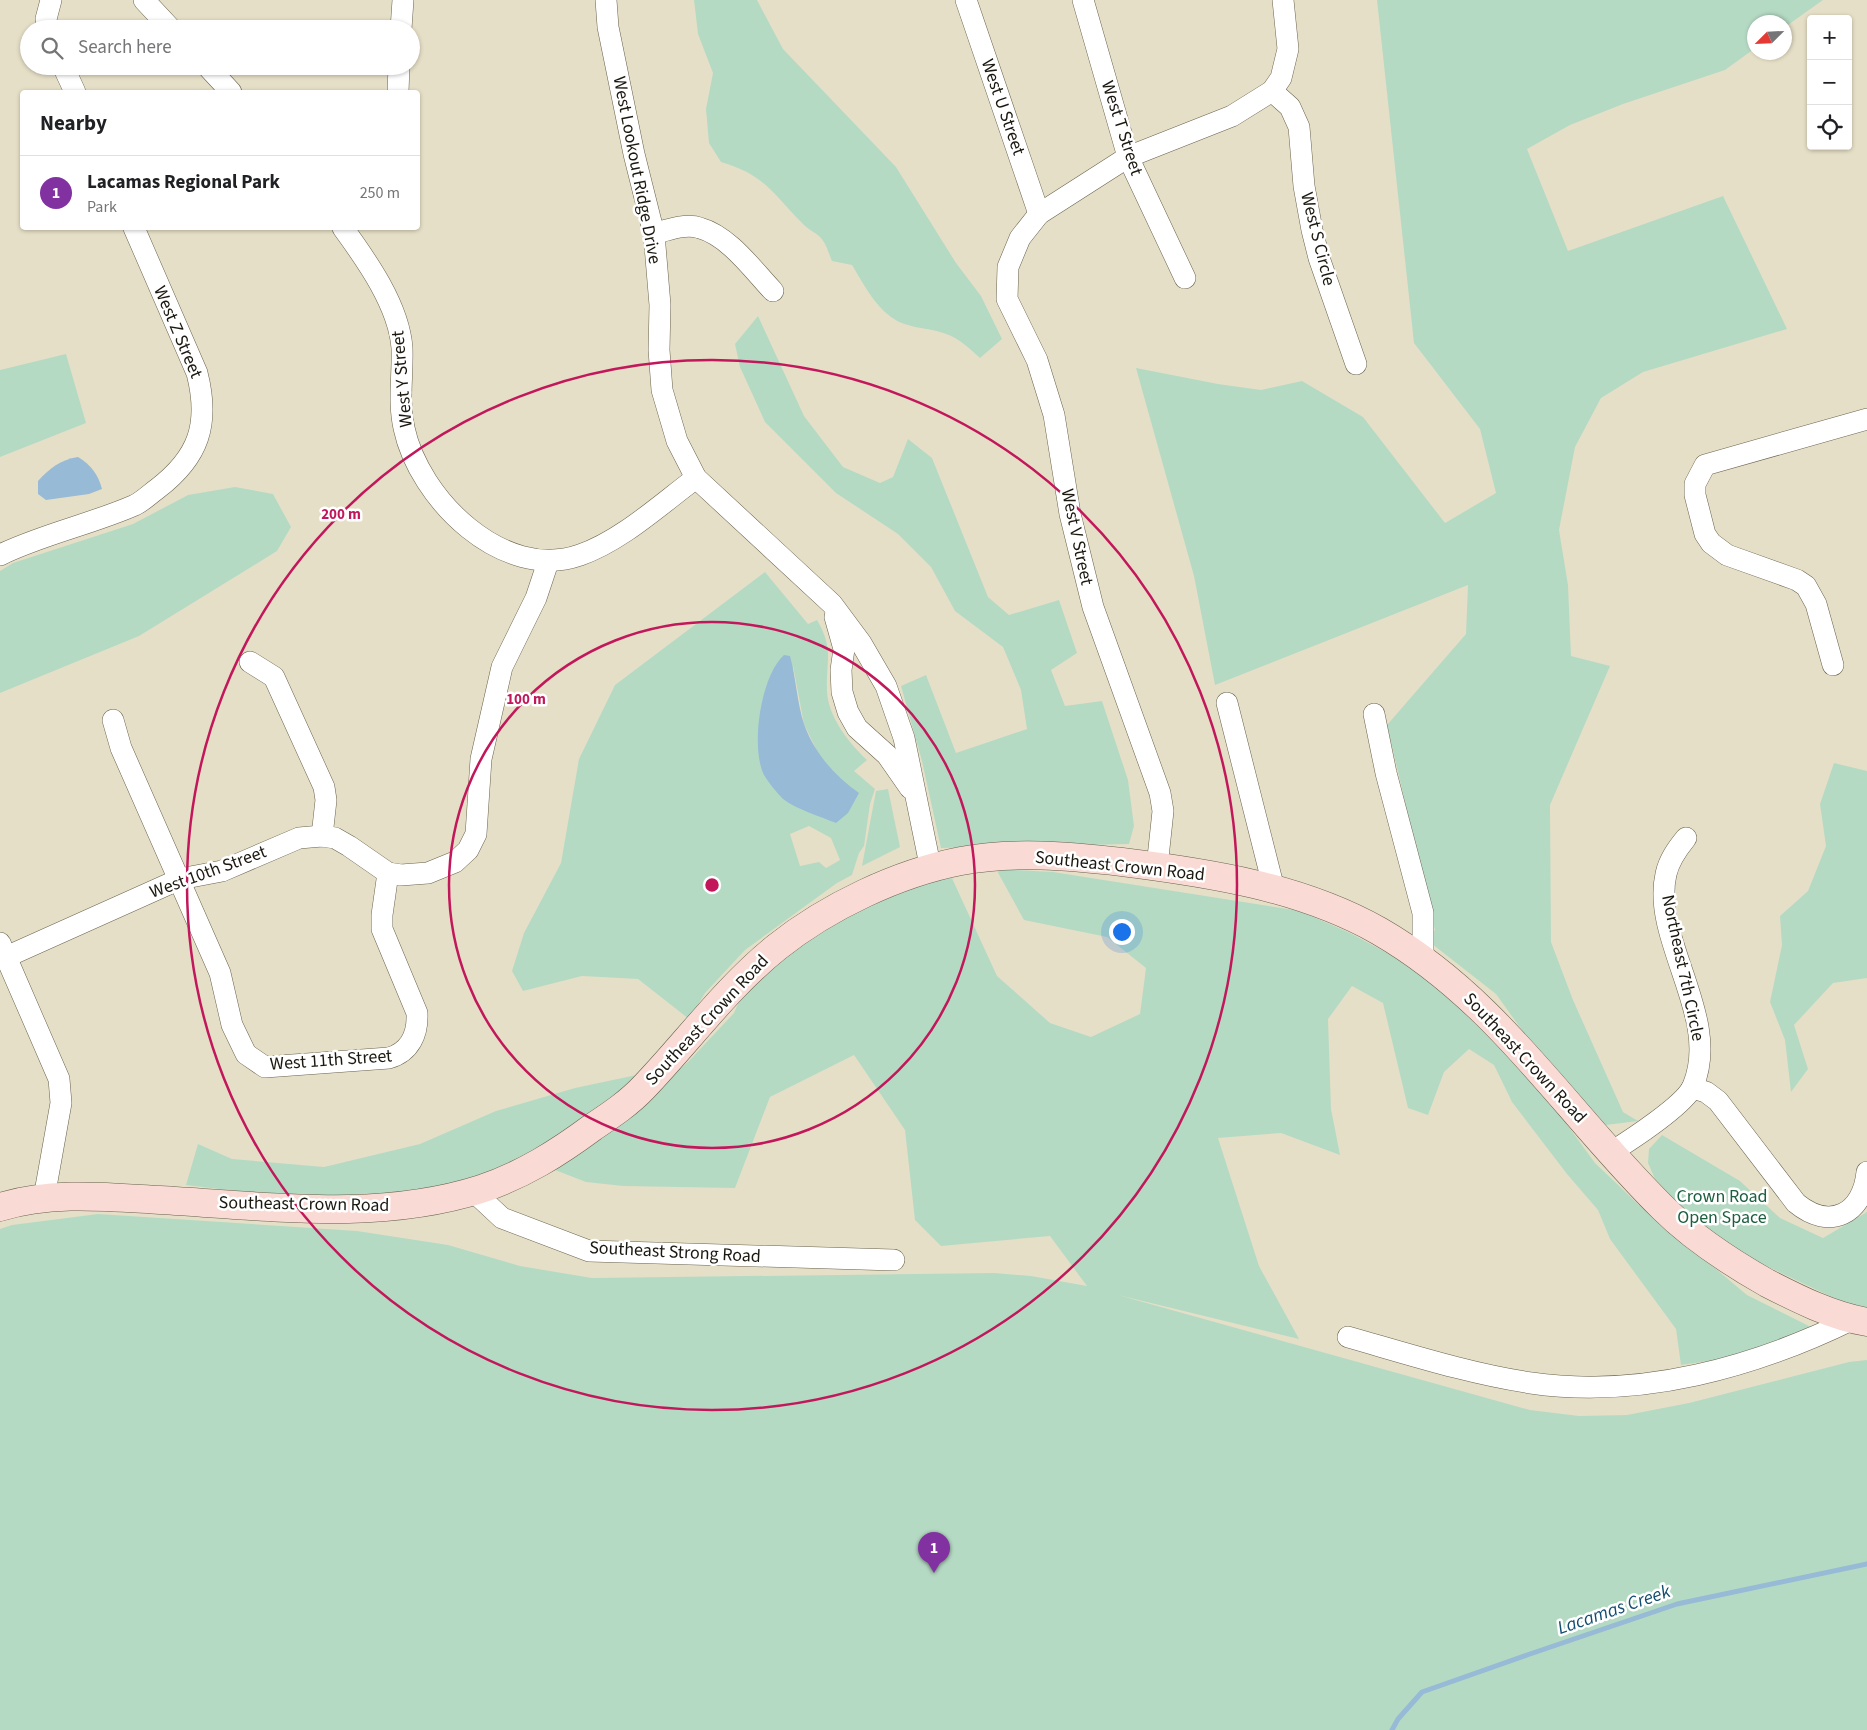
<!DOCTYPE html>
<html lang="en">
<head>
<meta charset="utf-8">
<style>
	:root { --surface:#fff; --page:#f6f6f6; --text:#202124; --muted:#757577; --line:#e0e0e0; --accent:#8231a1 }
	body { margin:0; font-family:"Source Sans 3",sans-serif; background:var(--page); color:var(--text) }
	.controls { position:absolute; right:15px; top:15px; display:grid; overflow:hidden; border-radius:5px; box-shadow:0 1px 4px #0004 }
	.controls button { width:45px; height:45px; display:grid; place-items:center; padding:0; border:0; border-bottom:1px solid var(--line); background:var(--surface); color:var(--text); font:25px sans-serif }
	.compass { position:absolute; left:1747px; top:15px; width:45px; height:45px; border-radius:50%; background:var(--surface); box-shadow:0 1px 4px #0004; rotate:246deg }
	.you { position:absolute; left:1121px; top:931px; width:18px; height:18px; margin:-12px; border:4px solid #fff; border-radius:50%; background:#1a73e8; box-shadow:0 0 0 8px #1a73e833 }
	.badge { display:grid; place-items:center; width:32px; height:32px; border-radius:50%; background:var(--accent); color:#fff; font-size:16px; font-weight:700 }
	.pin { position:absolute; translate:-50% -41px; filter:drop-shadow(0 1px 2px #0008) }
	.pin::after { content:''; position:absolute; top:26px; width:18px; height:15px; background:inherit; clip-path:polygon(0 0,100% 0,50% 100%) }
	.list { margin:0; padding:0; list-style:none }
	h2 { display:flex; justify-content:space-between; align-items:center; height:65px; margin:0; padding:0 20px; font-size:21px }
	h2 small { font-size:16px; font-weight:400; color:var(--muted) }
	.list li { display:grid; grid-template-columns:32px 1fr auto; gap:15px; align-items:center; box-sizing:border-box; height:75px; padding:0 20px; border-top:1px solid var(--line) }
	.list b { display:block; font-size:19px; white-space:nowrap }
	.list p { margin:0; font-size:16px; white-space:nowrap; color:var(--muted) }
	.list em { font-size:16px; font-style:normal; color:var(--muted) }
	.icon { flex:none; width:28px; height:28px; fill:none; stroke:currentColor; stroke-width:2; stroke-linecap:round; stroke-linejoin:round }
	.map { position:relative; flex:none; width:1867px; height:1730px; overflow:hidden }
	.search { position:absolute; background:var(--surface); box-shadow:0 1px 4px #0004; left:20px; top:20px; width:400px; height:55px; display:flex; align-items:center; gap:12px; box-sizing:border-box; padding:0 18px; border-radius:28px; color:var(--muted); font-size:19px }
	.panel { position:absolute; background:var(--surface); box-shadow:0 1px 4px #0004; left:20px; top:90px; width:400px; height:140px; border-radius:5px }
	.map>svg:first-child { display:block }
	.green { fill:#b5dac4; fill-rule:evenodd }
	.water { fill:#97bad6 }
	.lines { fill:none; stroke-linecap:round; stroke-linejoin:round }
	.stream { stroke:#97bad6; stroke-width:5 }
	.street-casing { stroke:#69624d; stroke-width:22 }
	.secondary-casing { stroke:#69624d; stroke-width:29 }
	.street { stroke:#fff; stroke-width:21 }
	.secondary { stroke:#fadad4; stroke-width:28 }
	.ring { fill:none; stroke:#c2185b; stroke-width:2.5 }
	.labels { text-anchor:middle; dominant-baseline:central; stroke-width:5; stroke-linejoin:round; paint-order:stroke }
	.street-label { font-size:18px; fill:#1b1810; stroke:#fff }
	.park-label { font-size:18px; fill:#1c5f3f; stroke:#fff }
	.water-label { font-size:19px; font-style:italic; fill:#114c71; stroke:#fff }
	.centre { fill:#c2185b; stroke:#fff; stroke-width:2.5 }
	.ring-label { font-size:15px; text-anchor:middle; font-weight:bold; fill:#c2185b; stroke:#fff; stroke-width:5; stroke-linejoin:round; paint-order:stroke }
</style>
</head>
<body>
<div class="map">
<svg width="1867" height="1730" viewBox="0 0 1867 1730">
	<rect width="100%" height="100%" fill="#e6dfc7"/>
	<g class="green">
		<path d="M694 0H757L783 49 896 167 956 263 981 296 1002 339 980 358C970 349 959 338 946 334 928 327 907 329 891 317 874 305 863 283 852 265L832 261C829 254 826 243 820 237 815 232 807 229 802 223 772 193 765 175 721 162L709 143 706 109 713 73 698 34Z"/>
		<path d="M1377 0H1823L1785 27 1784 22H1754V49L1725 70 1623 104 1570 125 1527 149 1568 251 1723 196 1787 329 1643 372 1601 398 1575 447 1559 530 1568 585 1571 656 1610 666 1550 805 1551 942 1573 1000 1623 1112 1638 1121 1606 1125 1524 1033 1496 994 1427 940 1435 930 1387 725 1466 634 1468 585 1215 685 1194 576 1136 368 1218 384 1261 390 1302 381 1363 417 1445 523 1496 493 1480 429 1414 343Z"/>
		<path d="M758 316 804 416 843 467 880 483 893 477 908 439 932 458 988 597 1009 615 1059 600 1077 653 1051 670 1065 706 1102 701 1128 780 1134 826 1129 844 941 848 922 761 901 686 926 675 956 753 1027 729 1021 690 1003 647 955 611 931 567 898 534 836 493 765 422 740 367 735 344Z"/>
		<path d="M66 354 86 423 0 457V370Z"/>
		<path d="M235 487 273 494 291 527 277 551 139 636 0 693V571L13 563 133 524 188 495Z"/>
		<path d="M765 572 808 624 817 620C834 649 826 660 827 691 828 717 849 743 867 760L854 771 875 789 870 804 864 846 859 853 852 875 837 883 745 950 705 993 689 1019 638 979 582 976 523 991 512 971 524 933 561 863 579 759 615 685ZM793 666 804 724 818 753 836 777V823L783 798ZM809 826 831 838 840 860 826 868 819 862 800 866 790 834Z"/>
		<path d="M1834 763 1867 771V978L1833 983 1794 1025 1808 1069 1791 1092 1785 1040 1770 1002 1782 945 1780 916 1808 891 1826 846 1820 804Z"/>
		<path d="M888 789 900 847 862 866 876 791Z"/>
		<path d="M996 869 1053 872 1300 911 1350 933 1417 969 1514 1052 1595 1163 1638 1204 1747 1295 1817 1330 1736 1357 1681 1365 1676 1329 1610 1239 1598 1210 1567 1174 1512 1102 1494 1065 1469 1049 1444 1072 1428 1115 1408 1108 1383 1003 1352 986 1328 1019 1331 1109 1340 1155 1281 1133 1218 1138 1259 1266 1299 1339 1118 1295 1530 1410 1579 1416 1627 1415 1689 1403 1849 1362 1867 1360V1730H0V1229L12 1225 98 1214 357 1231 448 1245 520 1266 592 1278 994 1273 1031 1276 1087 1286 1050 1236 941 1246 915 1220 905 1130 854 1055 770 1097 735 1188 623 1186 586 1182 555 1170 688 1062 734 1013 744 990 810 935 886 896 951 876 997 976 1050 1023 1091 1037 1140 1014 1146 968 1107 937 1024 920Z"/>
		<path d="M646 1073 592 1120 514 1167 425 1194 302 1199 186 1185 198 1144 232 1159 324 1167 420 1144 496 1111 575 1088Z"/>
		<path d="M1662 1135 1740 1181 1780 1218 1823 1238 1867 1212V1310L1857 1309 1714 1241 1655 1179 1648 1163 1649 1149Z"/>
	</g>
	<g class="water">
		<path d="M78 457C91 465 98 474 102 489L89 494 46 500 38 494V481C50 468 60 460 78 457Z"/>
		<path d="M784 655 790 656C796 678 797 702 804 724 815 754 834 775 859 793L848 813 836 823C819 816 798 810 783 799 777 793 768 782 764 775 750 747 761 675 784 655Z"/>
	</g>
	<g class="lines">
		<path class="stream" d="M1392 1730 1398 1719 1422 1692 1527 1655 1677 1604 1867 1564"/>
		<g class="street-casing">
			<g id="street">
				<path d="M144 0 171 29"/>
				<path d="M606 0 608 27 634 154 654 234 660 305 659 350 662 390 677 441 696 478 832 604 861 643 886 686 904 738 931 870"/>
				<path d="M966 0 1039 214"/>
				<path d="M1083 0 1128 157 1185 278"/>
				<path d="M48 29 46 19 51 0"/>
				<path d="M401 29 403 0"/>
				<path d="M63 66 75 92"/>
				<path d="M207 66 231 92"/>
				<path d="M1272 91 1290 107 1299 127 1304 186 1312 230 1319 258 1356 364"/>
				<path d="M398 92 399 66"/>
				<path d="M343 228C367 261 399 306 402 348 403 375 398 401 404 428 419 499 503 582 580 555 621 541 661 504 696 478"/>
				<path d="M654 234C667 230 686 223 700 228 729 236 753 270 773 291"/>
				<path d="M0 555C43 534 92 524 135 505 143 501 150 494 157 489 199 457 210 424 197 373L134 228"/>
				<path d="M835 617 844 649 841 670 842 692 848 712 857 728 887 755 910 788"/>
				<path d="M250 662 274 677 324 787 326 800 322 836"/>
				<path d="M1833 665 1816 604 1806 586 1797 580 1727 555 1711 543 1705 534 1695 495V484L1705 465 1867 419"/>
				<path d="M1227 703 1274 889"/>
				<path d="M1374 714 1386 773 1423 913V959"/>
				<path d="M113 720 121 748 220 973 232 1025 246 1054 265 1067 389 1058C410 1052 418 1034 417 1013L382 929V915L388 873"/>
				<path d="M1157 867 1163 811 1160 793 1093 607 1070 514 1054 415 1037 360 1007 299 1008 267 1020 238 1039 214 1128 157 1232 116 1272 91 1281 78 1288 49 1283 0"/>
				<path d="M0 943 59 1079 61 1103 44 1198"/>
				<path d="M6 957 180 879 222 871 299 838 322 836 335 838 349 846 388 873 401 875 428 873 455 862 468 850 476 834 481 759 502 667 536 598 548 562"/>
				<path d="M1692 1088 1706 1092 1718 1101 1796 1203C1830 1231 1863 1214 1867 1172"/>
				<path d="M1610 1153C1629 1141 1685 1105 1693 1086 1722 1017 1651 940 1666 874 1669 860 1677 849 1686 838"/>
				<path d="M473 1191 502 1218 589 1251 894 1260"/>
				<path d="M1348 1337C1408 1354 1470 1374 1531 1383 1641 1399 1755 1367 1853 1319"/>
			</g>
		</g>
		<g class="secondary-casing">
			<path id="secondary" d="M0 1207C52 1191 107 1197 160 1200 266 1206 378 1222 481 1189 523 1175 558 1153 593 1127 611 1115 629 1103 644 1087 688 1041 727 987 777 947 827 907 898 873 961 861 1013 851 1069 856 1122 862 1210 873 1301 887 1379 931 1499 1000 1567 1114 1663 1208 1693 1238 1730 1262 1767 1283 1798 1299 1832 1316 1867 1322"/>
		</g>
		<use href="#street" class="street"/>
		<use href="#secondary" class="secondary"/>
	</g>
	<g class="ring">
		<circle cx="712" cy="885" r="263"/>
		<circle cx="712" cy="885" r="525"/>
	</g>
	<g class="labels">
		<g class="street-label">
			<text transform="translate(1003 107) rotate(71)">West U Street</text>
			<text transform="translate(1122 128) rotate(72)">West T Street</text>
			<text transform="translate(637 170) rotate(79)">West Lookout Ridge Drive</text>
			<text transform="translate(1318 239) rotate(76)">West S Circle</text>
			<text transform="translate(178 332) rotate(67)">West Z Street</text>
			<text transform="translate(402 379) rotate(-95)">West Y Street</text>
			<text transform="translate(1077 537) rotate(78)">West V Street</text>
			<text transform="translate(1120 866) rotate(6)">Southeast Crown Road</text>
			<text transform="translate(208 872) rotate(-20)">West 10th Street</text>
			<text transform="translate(1683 968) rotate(78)">Northeast 7th Circle</text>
			<text transform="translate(707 1020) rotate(-47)">Southeast Crown Road</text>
			<text transform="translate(1525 1058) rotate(47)">Southeast Crown Road</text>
			<text transform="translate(331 1060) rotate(-4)">West 11th Street</text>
			<text transform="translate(304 1204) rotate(1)">Southeast Crown Road</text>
			<text transform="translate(675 1252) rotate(3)">Southeast Strong Road</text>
		</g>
		<g class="park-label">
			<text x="1722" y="1196">Crown Road<tspan x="1722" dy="21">Open Space</tspan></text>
		</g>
		<g class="water-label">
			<text transform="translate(1614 1610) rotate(-19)">Lacamas Creek</text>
		</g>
	</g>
	<circle cx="712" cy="885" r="8" class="centre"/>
	<g class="ring-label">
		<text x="341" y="519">200 m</text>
		<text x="526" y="704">100 m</text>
	</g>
</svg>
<div class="controls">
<button>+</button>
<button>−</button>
<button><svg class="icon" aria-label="locate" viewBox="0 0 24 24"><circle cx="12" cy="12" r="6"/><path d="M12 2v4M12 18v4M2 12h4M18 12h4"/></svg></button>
</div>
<svg class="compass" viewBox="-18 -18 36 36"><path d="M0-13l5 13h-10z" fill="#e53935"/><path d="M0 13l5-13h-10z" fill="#757577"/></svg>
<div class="you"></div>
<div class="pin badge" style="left:934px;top:1573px">1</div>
<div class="search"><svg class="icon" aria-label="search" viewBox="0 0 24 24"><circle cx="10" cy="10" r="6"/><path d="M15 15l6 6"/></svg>Search here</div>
<section class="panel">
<h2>Nearby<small></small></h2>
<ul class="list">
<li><span class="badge">1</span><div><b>Lacamas Regional Park</b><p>Park</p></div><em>250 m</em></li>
</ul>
</section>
</div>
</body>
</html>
